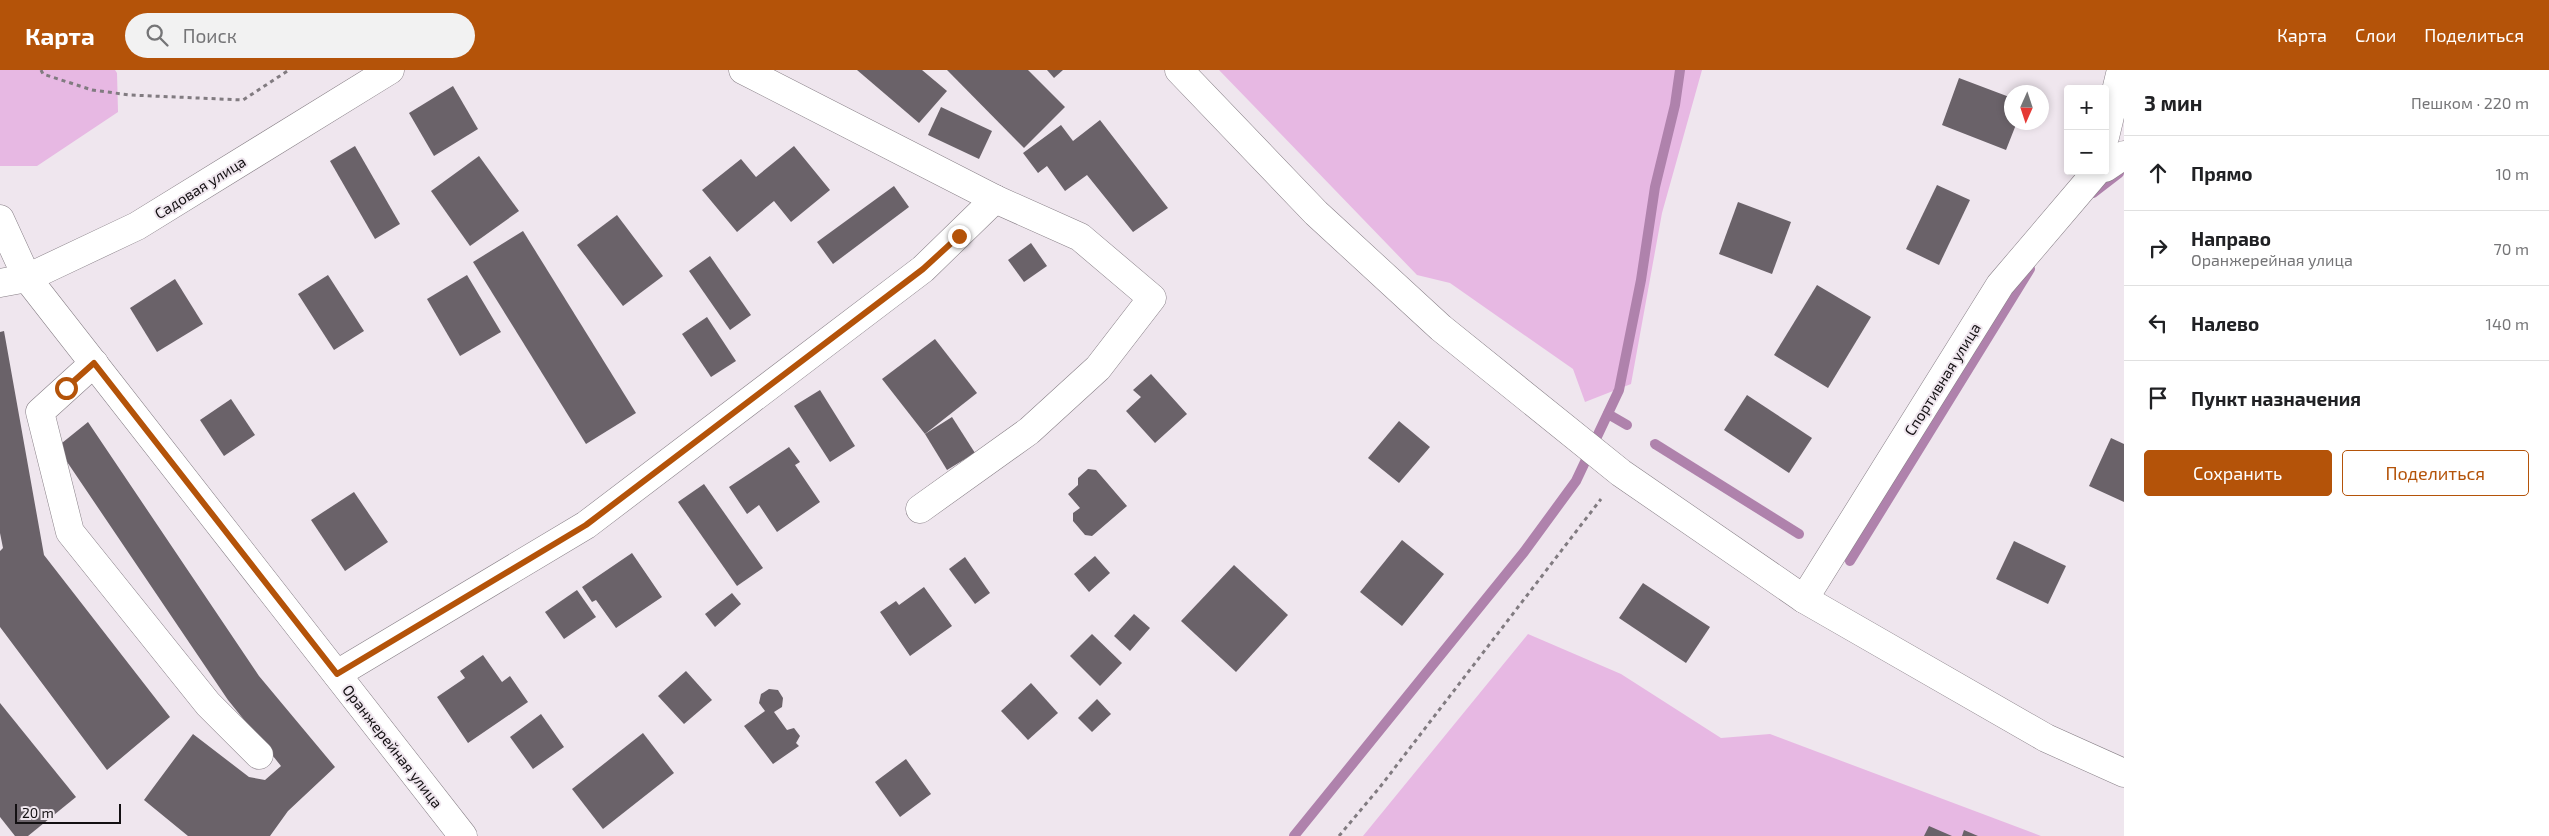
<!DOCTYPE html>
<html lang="ru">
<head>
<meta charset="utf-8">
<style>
	:root { --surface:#fff; --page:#f2f2f2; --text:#202124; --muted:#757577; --line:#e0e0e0; --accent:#b45309 }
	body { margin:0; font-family:"Exo 2",sans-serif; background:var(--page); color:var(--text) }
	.controls { position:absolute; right:15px; top:15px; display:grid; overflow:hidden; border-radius:5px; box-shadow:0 2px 8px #0003 }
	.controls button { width:45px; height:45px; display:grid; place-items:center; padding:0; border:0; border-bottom:1px solid var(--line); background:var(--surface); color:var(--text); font:25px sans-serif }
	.compass { position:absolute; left:2004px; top:15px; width:45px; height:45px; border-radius:50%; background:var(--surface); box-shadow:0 2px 8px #0003; rotate:183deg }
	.scale { position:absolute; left:15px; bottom:12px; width:106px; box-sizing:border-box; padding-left:5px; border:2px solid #131012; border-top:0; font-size:14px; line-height:18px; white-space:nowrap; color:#131012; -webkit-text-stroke:4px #efe6ee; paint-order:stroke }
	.stop { position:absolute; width:15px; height:15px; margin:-11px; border:4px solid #b45309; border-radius:50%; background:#fff }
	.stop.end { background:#b45309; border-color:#fff; box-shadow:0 1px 5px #0008 }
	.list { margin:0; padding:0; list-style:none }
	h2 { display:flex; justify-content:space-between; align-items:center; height:65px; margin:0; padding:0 20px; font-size:21px }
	h2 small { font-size:16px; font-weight:400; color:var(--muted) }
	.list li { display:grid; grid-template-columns:32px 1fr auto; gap:15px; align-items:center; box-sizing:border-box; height:75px; padding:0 20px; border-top:1px solid var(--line) }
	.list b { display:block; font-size:19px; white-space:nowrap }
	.list p { margin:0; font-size:16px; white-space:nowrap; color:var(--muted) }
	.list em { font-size:16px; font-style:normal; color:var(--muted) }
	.actions { display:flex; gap:10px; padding:15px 20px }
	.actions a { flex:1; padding:11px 0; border:1px solid var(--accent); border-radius:5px; text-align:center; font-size:18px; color:var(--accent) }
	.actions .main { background:var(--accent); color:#fff }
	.icon { flex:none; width:28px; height:28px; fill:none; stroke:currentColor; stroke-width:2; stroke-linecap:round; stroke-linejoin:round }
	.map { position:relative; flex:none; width:2124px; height:766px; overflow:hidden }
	header { display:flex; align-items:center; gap:30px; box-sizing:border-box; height:70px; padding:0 25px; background:var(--accent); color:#fff }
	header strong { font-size:24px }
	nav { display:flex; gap:28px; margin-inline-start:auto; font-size:18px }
	.search { width:350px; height:45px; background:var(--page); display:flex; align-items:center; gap:12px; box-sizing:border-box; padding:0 18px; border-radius:28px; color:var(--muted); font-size:19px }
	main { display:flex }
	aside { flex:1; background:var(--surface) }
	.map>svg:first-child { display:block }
	.green { fill:#e7b8e3 }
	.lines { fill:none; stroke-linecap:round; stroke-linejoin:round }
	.stream { stroke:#af82ac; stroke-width:10 }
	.building { fill:#6a6269 }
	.minor-casing { stroke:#877f86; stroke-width:29 }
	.major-casing { stroke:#877f86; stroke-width:29 }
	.path { stroke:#817b80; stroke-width:3; stroke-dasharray:4 4; stroke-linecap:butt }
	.minor { stroke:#fff; stroke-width:28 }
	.major { stroke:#fff; stroke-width:28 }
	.route { stroke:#b45309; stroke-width:6 }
	.labels { text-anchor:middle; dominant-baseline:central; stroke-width:4; stroke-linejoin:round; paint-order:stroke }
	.street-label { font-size:15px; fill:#131012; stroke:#efe6ee }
</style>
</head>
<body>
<header>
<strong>Карта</strong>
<div class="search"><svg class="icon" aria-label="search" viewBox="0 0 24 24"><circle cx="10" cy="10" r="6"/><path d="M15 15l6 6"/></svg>Поиск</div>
<nav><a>Карта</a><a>Слои</a><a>Поделиться</a></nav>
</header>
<main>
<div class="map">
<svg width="2124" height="766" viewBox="0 0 2124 766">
	<rect width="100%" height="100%" fill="#efe6ee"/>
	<g class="green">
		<path d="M0 0H115L117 3 118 42 37 96H0Z"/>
		<path d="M1219 0H1702L1662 143 1631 314 1585 332 1573 299 1450 213 1417 205Z"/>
		<path d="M1528 564 1621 604 1721 668 1770 664 2041 766H1363Z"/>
	</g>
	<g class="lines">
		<g class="stream">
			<path d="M2093 123 2119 103"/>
			<path d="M1608 344 1627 355"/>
			<path d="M1655 374 1799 464"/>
			<path d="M1850 491 2030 199"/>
			<path d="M1294 766 1524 482 1576 411 1619 320 1641 210 1655 117 1675 35 1680 0"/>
		</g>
	</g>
	<g class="building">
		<path d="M857 0H922L947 21 919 53Z"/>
		<path d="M947 0H1028L1065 37 1024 78Z"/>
		<path d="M1047 0H1063L1054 8Z"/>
		<path d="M1959 8 2012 28V52H2017L2006 80 1942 55Z"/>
		<path d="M453 16 478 59 434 86 409 43Z"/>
		<path d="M941 37 992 61 979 89 928 65Z"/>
		<path d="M1100 50 1168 138 1133 162 1087 105 1065 121 1047 96 1038 103 1023 83 1061 55 1073 71Z"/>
		<path d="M355 76 400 154 375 169 330 91Z"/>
		<path d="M794 76 830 120 791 152 774 131 737 162 702 120 741 89 756 107Z"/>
		<path d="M479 86 519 141 470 176 431 121Z"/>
		<path d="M1937 115 1970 130 1939 195 1906 179Z"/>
		<path d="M894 116 909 137 833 194 817 172Z"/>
		<path d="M1738 132 1791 152 1772 204 1719 184Z"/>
		<path d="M617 145 663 206 623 236 577 175Z"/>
		<path d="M523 161 636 343 586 374 473 192Z"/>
		<path d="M1031 173 1047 196 1024 212 1008 190Z"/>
		<path d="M710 186 751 245 730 260 689 201Z"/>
		<path d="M328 205 364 261 334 280 298 224Z"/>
		<path d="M467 205 501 262 460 286 427 229Z"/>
		<path d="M175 209 203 254 157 282 130 238Z"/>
		<path d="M1817 215 1871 247 1828 318 1774 285Z"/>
		<path d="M707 247 736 291 711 307 682 264Z"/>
		<path d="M4 261 44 485 170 647 107 700 0 557V481L3 478 0 463V262Z"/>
		<path d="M935 269 977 323 925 364 882 309Z"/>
		<path d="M1151 304 1187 344 1155 373 1126 341 1141 327 1133 320Z"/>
		<path d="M820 320 855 376 830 392 794 336Z"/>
		<path d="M1747 325 1812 368 1789 403 1724 360Z"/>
		<path d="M231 329 255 365 224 386 200 350Z"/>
		<path d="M952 347 975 383 947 400 925 364Z"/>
		<path d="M1399 351 1430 377 1399 413 1368 388Z"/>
		<path d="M88 352 259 606 335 697 288 741 270 766H188L144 730 193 664 249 707 265 710 281 696 228 630 57 377Z"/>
		<path d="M2111 368 2124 374V432L2089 416Z"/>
		<path d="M789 377 800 392 795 395 820 432 777 462 759 435 747 444 729 417Z"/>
		<path d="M1088 399 1096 400 1127 436 1092 466 1085 465 1073 451V443L1080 438 1068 424 1078 415V408Z"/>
		<path d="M704 414 763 498 737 516 678 432Z"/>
		<path d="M354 422 388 472 345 501 311 450Z"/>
		<path d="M1402 470 1444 504 1402 556 1360 522Z"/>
		<path d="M2014 471 2066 496 2048 534 1996 509Z"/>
		<path d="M632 483 662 527 616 558 596 530 592 532 582 517Z"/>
		<path d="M1095 486 1110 503 1089 522 1074 504Z"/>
		<path d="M965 487 990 523 975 534 949 499Z"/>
		<path d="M1234 495 1288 545 1236 602 1181 551Z"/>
		<path d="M1643 513 1710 557 1686 593 1619 548Z"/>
		<path d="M924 517 952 556 910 586 880 542 896 531 899 535Z"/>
		<path d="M577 520 596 547 564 569 545 542Z"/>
		<path d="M732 523 741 534 715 557 705 544Z"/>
		<path d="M1134 544 1150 558 1130 581 1114 566Z"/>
		<path d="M1092 564 1122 593 1100 616 1070 586Z"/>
		<path d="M483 585 502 612 510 606 528 632 468 673 437 627 465 608 460 601Z"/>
		<path d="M686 601 712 630 684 654 658 626Z"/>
		<path d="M1031 613 1058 643 1028 670 1001 641Z"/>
		<path d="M769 619 778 620 783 628 782 637 774 642 787 660 794 658 800 666 796 673 799 676 773 694 744 656 765 641 759 633 761 624Z"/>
		<path d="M1097 629 1111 644 1092 662 1078 648Z"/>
		<path d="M0 633 76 727 28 766H15L0 747Z"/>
		<path d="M541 644 564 677 533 699 510 667Z"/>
		<path d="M643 663 674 703 603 759 572 719Z"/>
		<path d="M906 689 931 724 900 747 875 712Z"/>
		<path d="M1929 756 1952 766H1924Z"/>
		<path d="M1964 760 1978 766H1962Z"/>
	</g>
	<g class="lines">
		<g class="minor-casing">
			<g id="minor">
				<path d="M2105 67 2121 0"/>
				<path d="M2105 98 2124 85"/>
				<path d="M0 149 27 208 463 766"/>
				<path d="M94 293 40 342 70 462 208 634 259 685"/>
				<path d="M920 439 1029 361 1098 298 1152 228 1080 167 995 129"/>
				<path d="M1804 529 2000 215 2097 101"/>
				<path d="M337 604 586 455 923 199 995 129 743 0"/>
			</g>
		</g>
		<g class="major-casing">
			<g id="major">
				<path d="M1179 0 1316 143 1441 258 1621 403 1804 529 2046 668 2124 703"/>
				<path d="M0 213 27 208 137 156 390 0"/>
			</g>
		</g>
		<g class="path">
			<path d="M41 0 43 4 92 20 130 25 243 30 289 0"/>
			<path d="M1339 766 1380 717 1601 429"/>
		</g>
		<use href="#minor" class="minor"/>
		<use href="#major" class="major"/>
	</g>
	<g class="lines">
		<path class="route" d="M66 318 94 293 337 604 586 455 923 199 959 166"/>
	</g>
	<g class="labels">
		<g class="street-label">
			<text transform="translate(200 117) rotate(-32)">Садовая улица</text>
			<text transform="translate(1942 309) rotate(-58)">Спортивная улица</text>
			<text transform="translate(393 676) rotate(52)">Оранжерейная улица</text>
		</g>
	</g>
</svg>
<div class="controls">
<button>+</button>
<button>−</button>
</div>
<svg class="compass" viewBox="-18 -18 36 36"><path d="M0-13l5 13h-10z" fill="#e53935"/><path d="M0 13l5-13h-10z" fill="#757577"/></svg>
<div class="scale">20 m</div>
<div class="stop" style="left:66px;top:318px"></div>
<div class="stop end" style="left:959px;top:166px"></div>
</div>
<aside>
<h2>3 мин<small>Пешком · 220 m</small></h2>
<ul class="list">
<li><svg class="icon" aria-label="ahead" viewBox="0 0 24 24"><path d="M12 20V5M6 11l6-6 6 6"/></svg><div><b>Прямо</b></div><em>10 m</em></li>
<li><svg class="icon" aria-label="right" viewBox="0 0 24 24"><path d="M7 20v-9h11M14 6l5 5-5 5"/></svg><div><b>Направо</b><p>Оранжерейная улица</p></div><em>70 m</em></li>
<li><svg class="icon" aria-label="left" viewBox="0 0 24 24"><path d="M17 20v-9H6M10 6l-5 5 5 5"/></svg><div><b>Налево</b></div><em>140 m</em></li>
<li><svg class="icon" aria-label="arrive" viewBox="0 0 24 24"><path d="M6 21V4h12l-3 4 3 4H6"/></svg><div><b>Пункт назначения</b></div></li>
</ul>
<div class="actions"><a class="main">Сохранить</a><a>Поделиться</a></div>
</aside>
</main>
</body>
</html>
